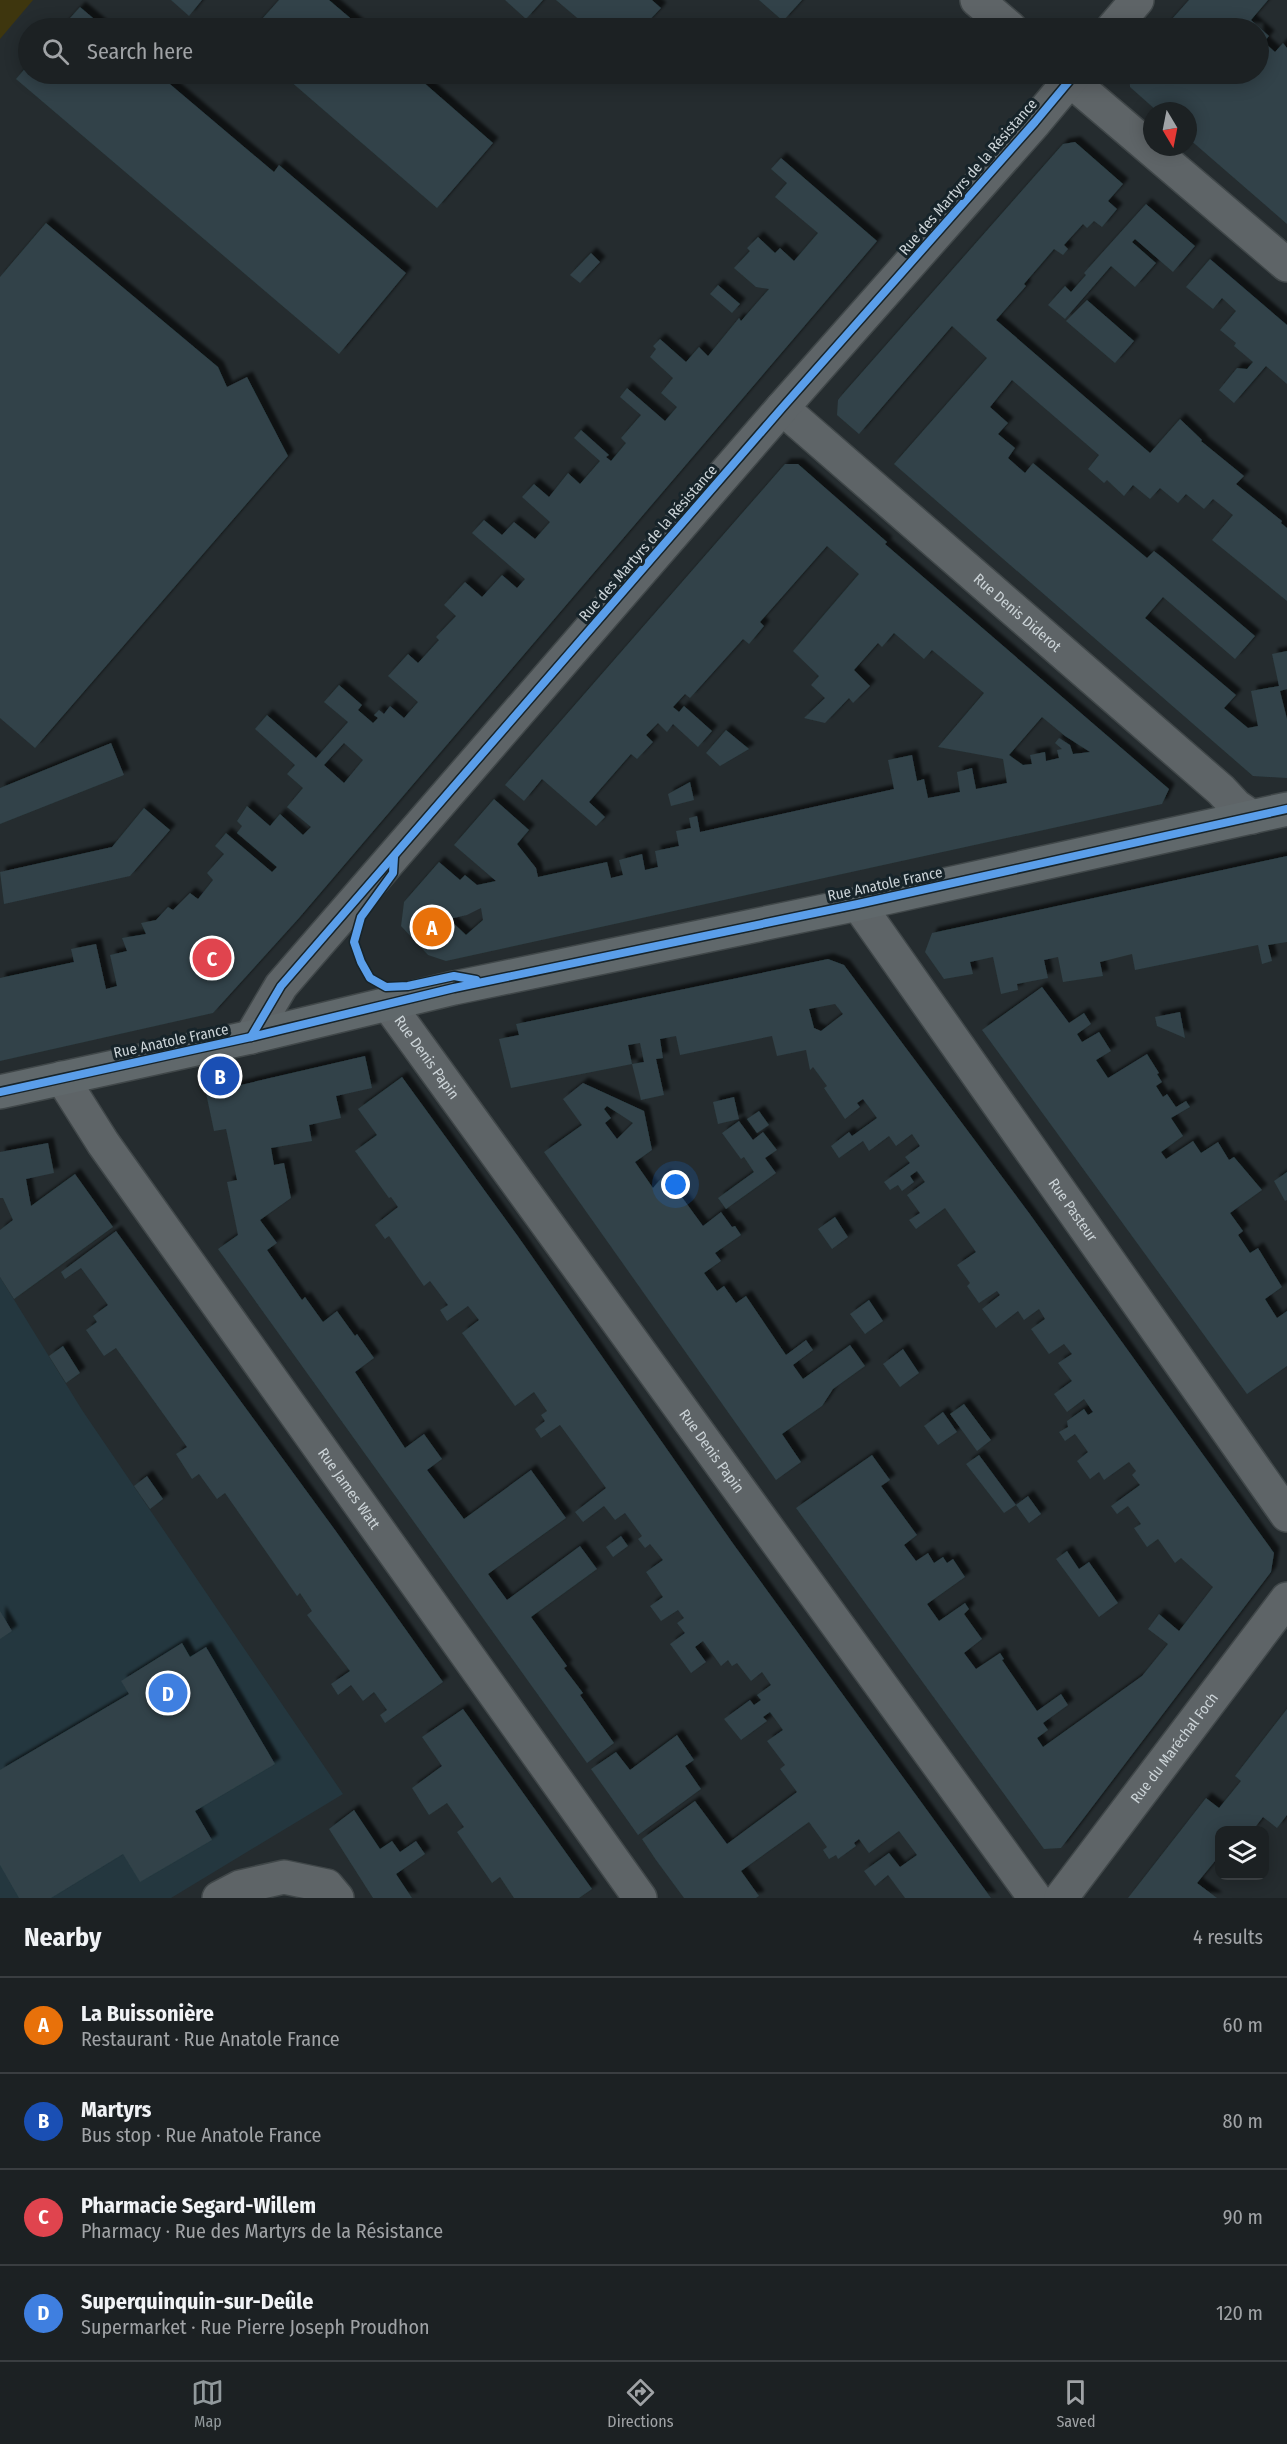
<!DOCTYPE html>
<html lang="en">
<head>
<meta charset="utf-8">
<style>
	:root { --surface:#1c2123; --page:#25292b; --text:#f1f3f6; --muted:#a0a3a6; --line:#3a3e41; --accent:#91999c }
	body { margin:0; font-family:"Fira Sans Condensed",sans-serif; background:var(--page); color:var(--text) }
	.controls { position:absolute; right:18px; bottom:18px; display:grid; overflow:hidden; border-radius:12px; box-shadow:0 3px 15px #0003 }
	.controls button { width:54px; height:54px; display:grid; place-items:center; padding:0; border:0; border-bottom:2px solid var(--line); background:var(--surface); color:var(--text); font:30px sans-serif }
	.compass { position:absolute; left:1143px; top:102px; width:54px; height:54px; border-radius:50%; background:var(--surface); box-shadow:0 3px 15px #0003; rotate:170deg }
	.you { position:absolute; left:676px; top:1185px; width:21px; height:21px; margin:-15px; border:4px solid #fff; border-radius:50%; background:#1a73e8; box-shadow:0 0 0 9px #1a73e833 }
	.badge { display:grid; place-items:center; width:39px; height:39px; border-radius:50%; background:var(--accent); color:#fff; font-size:20px; font-weight:700 }
	.pin { position:absolute; translate:-50% -50%; border:3px solid #fff; box-shadow:0 2px 6px #0006 }
	.list { margin:0; padding:0; list-style:none }
	h2 { display:flex; justify-content:space-between; align-items:center; height:78px; margin:0; padding:0 24px; font-size:26px }
	h2 small { font-size:20px; font-weight:400; color:var(--muted) }
	.list li { display:grid; grid-template-columns:39px 1fr auto; gap:18px; align-items:center; box-sizing:border-box; height:96px; padding:0 24px; border-top:2px solid var(--line) }
	.list b { display:block; font-size:22px; white-space:nowrap }
	.list p { margin:0; font-size:20px; white-space:nowrap; color:var(--muted) }
	.list em { font-size:20px; font-style:normal; color:var(--muted) }
	.icon { flex:none; width:33px; height:33px; fill:none; stroke:currentColor; stroke-width:2; stroke-linecap:round; stroke-linejoin:round }
	.map { position:relative; flex:none; width:1287px; height:1898px; overflow:hidden }
	.search { position:absolute; background:var(--surface); box-shadow:0 3px 15px #0003; left:18px; right:18px; top:18px; height:66px; display:flex; align-items:center; gap:15px; box-sizing:border-box; padding:0 21px; border-radius:33px; color:var(--muted); font-size:22px }
	.sheet { height:462px; background:var(--surface) }
	nav { display:flex; justify-content:space-around; align-items:center; box-sizing:border-box; height:84px; border-top:2px solid var(--line); background:var(--surface); font-size:16px; color:var(--muted) }
	nav a { display:grid; justify-items:center; gap:3px }
	nav .on { color:var(--accent) }
	.map>svg:first-child { display:block }
	.built { fill:#24373f }
	.green { fill:#3e360e }
	.building { fill:#304248; fill-rule:evenodd; filter:url(#shadow) }
	.lines { fill:none; stroke-linecap:round; stroke-linejoin:round }
	.street-casing { stroke:#404749; stroke-width:36 }
	.secondary-casing { stroke:#404749; stroke-width:36 }
	.street { stroke:#5e6467; stroke-width:33 }
	.secondary { stroke:#60686b; stroke-width:33 }
	.cycleway-casing { stroke:#17242a; stroke-width:11 }
	.cycleway { stroke:#5a9eea; stroke-width:8 }
	.labels { text-anchor:middle; dominant-baseline:central; stroke-width:6; stroke-linejoin:round; paint-order:stroke }
	.street-label { font-size:15px; fill:#cbd3d7; stroke:#17242a }
</style>
</head>
<body>
<div class="map">
<svg width="1287" height="1898" viewBox="0 0 1287 1898">
	<defs>
		<filter id="shadow"><feDropShadow dx="5.5" dy="-5.5" stdDeviation="1.5" flood-color="#0009"/></filter>
	</defs>
	<rect width="100%" height="100%" fill="#252c2f"/>
	<path class="built" d="M0 1277 82 1410 343 1794 171 1898H0Z"/>
	<path class="green" d="M0 0H33L0 39Z"/>
	<g class="building">
		<path d="M171 0H202L189 16Z"/>
		<path d="M279 0H329L362 28H254Z"/>
		<path d="M505 0H543L526 19Z"/>
		<path d="M556 0H652L661 8 642 28H589Z"/>
		<path d="M759 0H802L783 21Z"/>
		<path d="M1189 0H1268L1251 20 1269 36 1264 42 1275 52 1283 43 1287 48V224L1188 138V111H1157L1130 87 1129 74H1258V28H1164Z"/>
		<path d="M80 7 105 28H61Z"/>
		<path d="M28 65V74H158L274 172 279 165 406 273 339 354 16 79Z"/>
		<path d="M282 74H414L493 143 437 208Z"/>
		<path d="M1075 142 1123 184 1108 201 1117 209 1102 227 1094 221 1087 228 1083 224 1064 245 1068 249 1063 255 1054 249 1024 284 1026 286 996 320 1150 453 1180 419 1202 440 1201 441 1244 476 1236 484 1282 521 1281 523 1287 528V601L1212 540 1233 515 1213 499 1204 509 1186 494 1178 503 1160 488 1150 499 1133 485 1124 496 1107 480 1104 483 1088 469 1099 455 1012 380 990 407 1008 423 998 434 1015 448 1008 458 1025 473 1033 463 1147 558 1154 551 1163 558 1255 636 1235 659 1163 597 1145 618 1236 695 1224 708 1248 728 1258 726 1251 691 1279 686 1272 654 1287 651V689L1280 691 1287 719V778L1253 776 894 464 987 358 952 326 859 434 837 415 838 400 842 395 1063 144Z"/>
		<path d="M781 158 877 241 299 918 213 1013 0 1061V978L74 962 71 949 96 944 106 989 117 986 110 955 127 951 122 938 146 934 141 923 156 920 168 907 173 910 190 893 198 899 213 880 207 873 224 854 215 846 226 833 272 872 277 867 237 833 242 826 237 821 247 806 270 826 280 814 303 835 311 827 287 807 303 788 287 774 295 765 255 729 267 715 316 758 348 722 324 702 339 685 362 705 358 710 373 723 378 718 374 715 379 710 384 714 390 706 404 718 418 702 388 676 408 654 418 663 439 640 436 637 456 616 444 605 465 582 482 597 502 575 517 588 525 579 472 533 484 520 502 535 514 522 535 539 550 522 522 497 534 484 549 497 568 473 580 484 600 461 574 438 581 430 609 455 606 457 611 461 626 443 621 438 641 415 620 397 627 388 665 421 677 407 661 393 673 378 650 357 656 349 653 346 660 339 686 362 699 347 708 356 739 318 741 321 769 289 756 287 734 268 750 251 747 248 758 237 775 253 780 248 794 261 818 233 775 197 787 183 771 169ZM344 743 363 760 344 783 324 765Z"/>
		<path d="M1146 204 1195 246 1173 272 1135 239 1132 242 1156 263 1135 287 1111 266 1065 319 1048 305 1065 286 1071 292 1086 275 1084 273Z"/>
		<path d="M46 223 218 367 227 387 247 377 288 456 35 748 0 718V277Z"/>
		<path d="M591 253 600 262 580 283 570 275Z"/>
		<path d="M1210 259 1287 325V384L1266 366 1234 403 1219 390 1237 368 1247 369 1253 362 1234 346 1236 343 1220 330 1236 311 1222 298 1213 309 1186 287Z"/>
		<path d="M718 285 740 304 732 313 710 294Z"/>
		<path d="M1087 300 1134 341 1115 363 1066 321Z"/>
		<path d="M785 464H798L887 542 885 544 1169 789 1162 804 446 961 428 955 401 926 404 902 439 862 460 880 465 875 477 885 496 881 454 845 494 799 529 830 517 844 536 868 538 877 607 862 611 878 623 875 619 860 642 854 645 870 658 867 655 851 679 846 676 831 691 828 689 818 697 816 700 832 894 789 888 760 912 755 917 781 924 779 928 798 960 792 957 772 972 768 976 789 1007 783 1003 759 938 747 984 693 932 650 924 659 894 633 882 647 878 643 854 670 870 686 853 703 849 698 825 723 804 718 825 698 811 685 819 676 793 651 859 574 827 546 760 622 764 626 749 644 743 639 690 698 685 694 673 707 679 712 684 706 712 731 698 747 673 724 667 732 658 723 646 735 653 742 637 759 631 754 589 802 605 817 596 826 542 779 524 801 505 785ZM1042 717 1065 736 1090 752 1073 754 1070 745 1059 738 1055 743 1062 749 1057 750 1059 758 1046 761 1045 752 1030 755 1032 764 1023 765 1009 755ZM481 908 483 920 466 935 449 919 467 915Z"/>
		<path d="M726 730 749 749 720 766 706 753Z"/>
		<path d="M111 743 124 775 0 824V788Z"/>
		<path d="M690 782 694 800 671 806 668 794Z"/>
		<path d="M144 808 170 830 130 876 4 904 0 872 112 847Z"/>
		<path d="M1287 856V942L1268 945 1272 961 1262 964 1258 945 1135 970 1132 954 1100 962 1103 976 1063 982 1058 957 1044 960 1048 978 1017 984 1018 990 1001 994 993 957 970 962 973 974 944 979 925 952 932 933Z"/>
		<path d="M828 959 844 965 1029 1213 1274 1553 1271 1572 1061 1848 1044 1849 796 1508 872 1455 890 1480 881 1486 917 1535 904 1545 916 1561 928 1553 934 1563 943 1557 947 1563 953 1559 965 1577 927 1604 939 1621 965 1603 969 1609 964 1614 982 1639 964 1653 976 1669 1000 1653 1004 1659 1002 1660 1037 1711 1061 1694 1068 1705 1043 1723 1048 1730 1037 1738 1043 1747 1142 1676 1168 1644 1148 1629 1159 1614 1179 1631 1213 1587 1181 1558 1175 1563 1158 1539 1147 1547 1134 1528 1141 1524 1128 1506 1117 1514 1111 1506 1140 1485 1132 1475 1136 1471 1129 1462 1104 1480 1099 1472 1090 1479 1077 1461 1088 1452 1075 1434 1065 1441 1059 1432 1068 1427 1067 1421 1084 1409 1088 1415 1093 1412 1084 1399 1067 1412 1054 1394 1072 1381 1058 1363 1072 1354 1064 1344 1049 1354 1031 1329 1045 1319 1039 1309 1024 1320 1018 1311 996 1328 982 1309 1000 1295 997 1291 979 1303 967 1286 970 1283 957 1265 976 1252 945 1208 916 1229 909 1220 920 1213 907 1195 925 1182 917 1171 910 1176 914 1182 902 1191 898 1185 890 1190 884 1182 910 1163 905 1157 920 1146 912 1134 896 1146 889 1136 869 1151 863 1141 839 1158 831 1146 849 1132 852 1136 877 1118 863 1099 857 1103 860 1107 845 1119 824 1088 827 1086 813 1067 810 1070 806 1050 777 1056 772 1036 680 1055 676 1036 660 1039 663 1058 656 1059 664 1095 641 1100 632 1064 644 1062 640 1043 628 1045 632 1064 511 1088 499 1039 519 1035 516 1024ZM835 1004 843 1014 821 1031 814 1028 809 1009Z"/>
		<path d="M1042 987 1069 1023 1084 1013 1091 1024 1077 1034 1082 1042 1099 1032 1111 1051 1096 1060 1108 1078 1147 1054 1159 1073 1157 1074 1162 1082 1156 1086 1163 1097 1167 1094 1176 1107 1186 1101 1190 1107 1171 1118 1183 1136 1161 1152 1166 1159 1193 1141 1201 1153 1218 1142 1229 1160 1234 1157 1262 1190 1230 1213 1243 1231 1238 1235 1250 1253 1258 1248 1282 1287 1265 1299 1277 1318 1287 1311V1366L1247 1394 982 1030Z"/>
		<path d="M1180 1012 1185 1038 1157 1026 1155 1017Z"/>
		<path d="M365 1056 372 1088 336 1096 341 1118 309 1125 312 1141 271 1148 274 1165 284 1163 291 1198 260 1220 277 1243 267 1250 302 1300 305 1297 323 1322 337 1311 355 1336 357 1334 374 1358 355 1372 405 1448 424 1434 442 1459 427 1470 464 1519 531 1470 566 1518 488 1574 507 1600 580 1546 597 1569 531 1617 567 1666 564 1668 583 1693 580 1695 614 1743 587 1763 218 1249 238 1235 227 1182 237 1180 226 1129 214 1131 206 1093Z"/>
		<path d="M402 1077 517 1235 734 1545 991 1898H905L888 1875 875 1886 864 1871 889 1853 900 1867 917 1855 899 1831 869 1853 859 1839 854 1843 856 1846 838 1859 836 1855 829 1859 823 1850 827 1847 809 1822 741 1871 759 1896 756 1898H684L656 1860 642 1839 695 1801 727 1844 797 1792 780 1769 785 1765 767 1741 783 1730 770 1712 763 1717 767 1721 741 1740 724 1719 750 1700 754 1705 761 1700 757 1695 771 1685 762 1672 751 1681 737 1663 732 1666 728 1660 721 1666 703 1641 695 1647 706 1662 691 1673 670 1644 685 1633 677 1623 684 1618 678 1610 661 1621 650 1606 663 1597 646 1572 663 1560 650 1544 645 1548 638 1539 642 1536 625 1513 615 1520 604 1506 583 1522 575 1512 606 1488 560 1425 541 1438 535 1429 545 1421 541 1415 547 1411 534 1392 515 1406 462 1333 479 1320 468 1306 447 1321 440 1310 448 1305 430 1281 424 1286 389 1236 385 1239 375 1225 398 1207 391 1197 389 1198 355 1151 377 1135 358 1109Z"/>
		<path d="M583 1083 644 1111 652 1150 635 1162 653 1188 665 1174 703 1226 721 1212 732 1227 735 1226 741 1235 715 1253 721 1261 704 1273 717 1291 724 1286 736 1303 746 1296 786 1355 806 1340 813 1350 793 1365 803 1379 850 1345 865 1366 833 1389 822 1406 782 1434 801 1462 776 1480 544 1152 582 1125 563 1099ZM607 1106 633 1123 617 1139 605 1123 611 1118 604 1109Z"/>
		<path d="M734 1097 739 1119 718 1124 713 1102Z"/>
		<path d="M759 1111 769 1125 757 1133 747 1119Z"/>
		<path d="M739 1121 753 1140 763 1132 777 1150 765 1158 776 1173 726 1209 718 1198 754 1172 744 1157 741 1159 722 1133Z"/>
		<path d="M48 1143 54 1173 26 1179 31 1206 75 1174 113 1227 14 1299 0 1277V1230L13 1220 3 1198H0V1152Z"/>
		<path d="M1287 1172V1200L1285 1201 1274 1181Z"/>
		<path d="M835 1217 848 1237 832 1249 818 1229Z"/>
		<path d="M116 1231 335 1530 443 1682 385 1723 380 1715 387 1710 374 1692 363 1701 351 1685 338 1695 331 1684 350 1671 307 1615 312 1611 300 1593 297 1596 225 1493 217 1499 199 1474 192 1479 176 1454 187 1447 116 1348 104 1356 86 1330 97 1322 93 1316 108 1305 81 1268 65 1279 61 1272Z"/>
		<path d="M869 1300 883 1321 865 1334 850 1314Z"/>
		<path d="M63 1346 80 1373 66 1383 49 1356Z"/>
		<path d="M903 1349 919 1373 900 1387 883 1364Z"/>
		<path d="M964 1404 991 1440 977 1451 950 1414Z"/>
		<path d="M943 1412 957 1432 938 1445 924 1426Z"/>
		<path d="M979 1455 1016 1505 1028 1496 1041 1514 1029 1523 1016 1505 1004 1513 966 1464Z"/>
		<path d="M147 1476 163 1499 150 1509 134 1486Z"/>
		<path d="M621 1536 628 1546 613 1557 606 1547Z"/>
		<path d="M1067 1551 1079 1569 1089 1562 1118 1603 1099 1617 1056 1559Z"/>
		<path d="M0 1611 12 1631 0 1639Z"/>
		<path d="M182 1643 190 1657 206 1647 275 1764 195 1811 212 1840 140 1882 123 1854 51 1898H19L0 1865V1770L129 1694 121 1681Z"/>
		<path d="M463 1709 592 1889 579 1898H514L500 1877 492 1883 457 1832 464 1827 447 1803 429 1815 412 1788 442 1766 422 1737Z"/>
		<path d="M1287 1709V1815L1277 1828 1263 1817 1253 1830H1220V1855L1197 1883 1217 1898H1128L1206 1798 1219 1808 1241 1781 1235 1776Z"/>
		<path d="M677 1735 694 1760 685 1766 701 1789 638 1835 591 1769 616 1752 630 1770Z"/>
		<path d="M354 1810 380 1849 392 1841 400 1852 416 1841 425 1854 396 1874 412 1898H373L329 1829Z"/>
	</g>
	<g class="lines">
		<g class="street-casing">
			<g id="street">
				<path d="M977 0 1010 28"/>
				<path d="M1113 28 1137 0"/>
				<path d="M1063 74 1287 265"/>
				<path id="s1" d="M782 408 1221 790 1236 806 1252 817"/>
				<path id="s2" d="M858 904 1287 1515"/>
				<path id="s3" d="M388 1004 1035 1898"/>
				<path d="M251 1037 281 986 782 408 1035 122 1075 74"/>
				<path id="s4" d="M62 1078 103 1143 640 1898"/>
				<path d="M219 1898 240 1887 284 1877 327 1886 337 1898"/>
				<path id="s5" d="M1061 1898 1287 1599"/>
			</g>
		</g>
		<g class="secondary-casing">
			<path id="secondary" d="M0 1092 251 1037 454 988 858 904 1287 809"/>
		</g>
		<use href="#street" class="street"/>
		<use href="#secondary" class="secondary"/>
		<g class="cycleway-casing">
			<g id="cycleway">
				<path d="M394 857 393 873 361 917 354 942 361 962 370 978 386 987 408 986 454 976 476 980"/>
				<path d="M251 1037 281 986 782 408 1035 122 1075 74"/>
				<path d="M0 1092 251 1037 454 988 858 904 1287 809"/>
			</g>
		</g>
		<use href="#cycleway" class="cycleway"/>
	</g>
	<g class="labels">
		<g class="street-label">
			<text transform="translate(968 177) rotate(-49)">Rue des Martyrs de la Résistance</text>
			<text transform="translate(648 543) rotate(-49)">Rue des Martyrs de la Résistance</text>
			<text stroke="none"><textPath href="#s1" startOffset="312">Rue Denis Diderot</textPath></text>
			<text transform="translate(885 884) rotate(-12)">Rue Anatole France</text>
			<text transform="translate(171 1041) rotate(-12)">Rue Anatole France</text>
			<text stroke="none"><textPath href="#s3" startOffset="66">Rue Denis Papin</textPath></text>
			<text stroke="none"><textPath href="#s2" startOffset="374">Rue Pasteur</textPath></text>
			<text stroke="none"><textPath href="#s3" startOffset="552">Rue Denis Papin</textPath></text>
			<text stroke="none"><textPath href="#s4" startOffset="501">Rue James Watt</textPath></text>
			<text stroke="none"><textPath href="#s5" startOffset="188">Rue du Maréchal Foch</textPath></text>
		</g>
	</g>
</svg>
<div class="controls">
<button><svg class="icon" aria-label="layers" viewBox="0 0 24 24"><path d="M12 4l9 5-9 5-9-5zM3 14l9 5 9-5"/></svg></button>
</div>
<svg class="compass" viewBox="-18 -18 36 36"><path d="M0-13l5 13h-10z" fill="#e53935"/><path d="M0 13l5-13h-10z" fill="#a0a3a6"/></svg>
<div class="you"></div>
<div class="pin badge" style="left:432px;top:927px;background:#e8710a">A</div>
<div class="pin badge" style="left:220px;top:1076px;background:#1a4fb4">B</div>
<div class="pin badge" style="left:212px;top:958px;background:#e0444e">C</div>
<div class="pin badge" style="left:168px;top:1693px;background:#3f7fe0">D</div>
<div class="search"><svg class="icon" aria-label="search" viewBox="0 0 24 24"><circle cx="10" cy="10" r="6"/><path d="M15 15l6 6"/></svg>Search here</div>
</div>
<section class="sheet">
<h2>Nearby<small>4 results</small></h2>
<ul class="list">
<li><span class="badge" style="background:#e8710a">A</span><div><b>La Buissonière</b><p>Restaurant · Rue Anatole France</p></div><em>60 m</em></li>
<li><span class="badge" style="background:#1a4fb4">B</span><div><b>Martyrs</b><p>Bus stop · Rue Anatole France</p></div><em>80 m</em></li>
<li><span class="badge" style="background:#e0444e">C</span><div><b>Pharmacie Segard-Willem</b><p>Pharmacy · Rue des Martyrs de la Résistance</p></div><em>90 m</em></li>
<li><span class="badge" style="background:#3f7fe0">D</span><div><b>Superquinquin-sur-Deûle</b><p>Supermarket · Rue Pierre Joseph Proudhon</p></div><em>120 m</em></li>
</ul>
</section>
<nav>
<a class="on"><svg class="icon" aria-label="map" viewBox="0 0 24 24"><path d="M3 6l6-2 6 2 6-2v14l-6 2-6-2-6 2zM9 4v14M15 6v14"/></svg>Map</a>
<a><svg class="icon" aria-label="directions" viewBox="0 0 24 24"><path d="M12 3l9 9-9 9-9-9zM9 14v-3h6M13 9l2 2-2 2"/></svg>Directions</a>
<a><svg class="icon" aria-label="saved" viewBox="0 0 24 24"><path d="M7 4h10v16l-5-4-5 4z"/></svg>Saved</a>
</nav>
</body>
</html>
